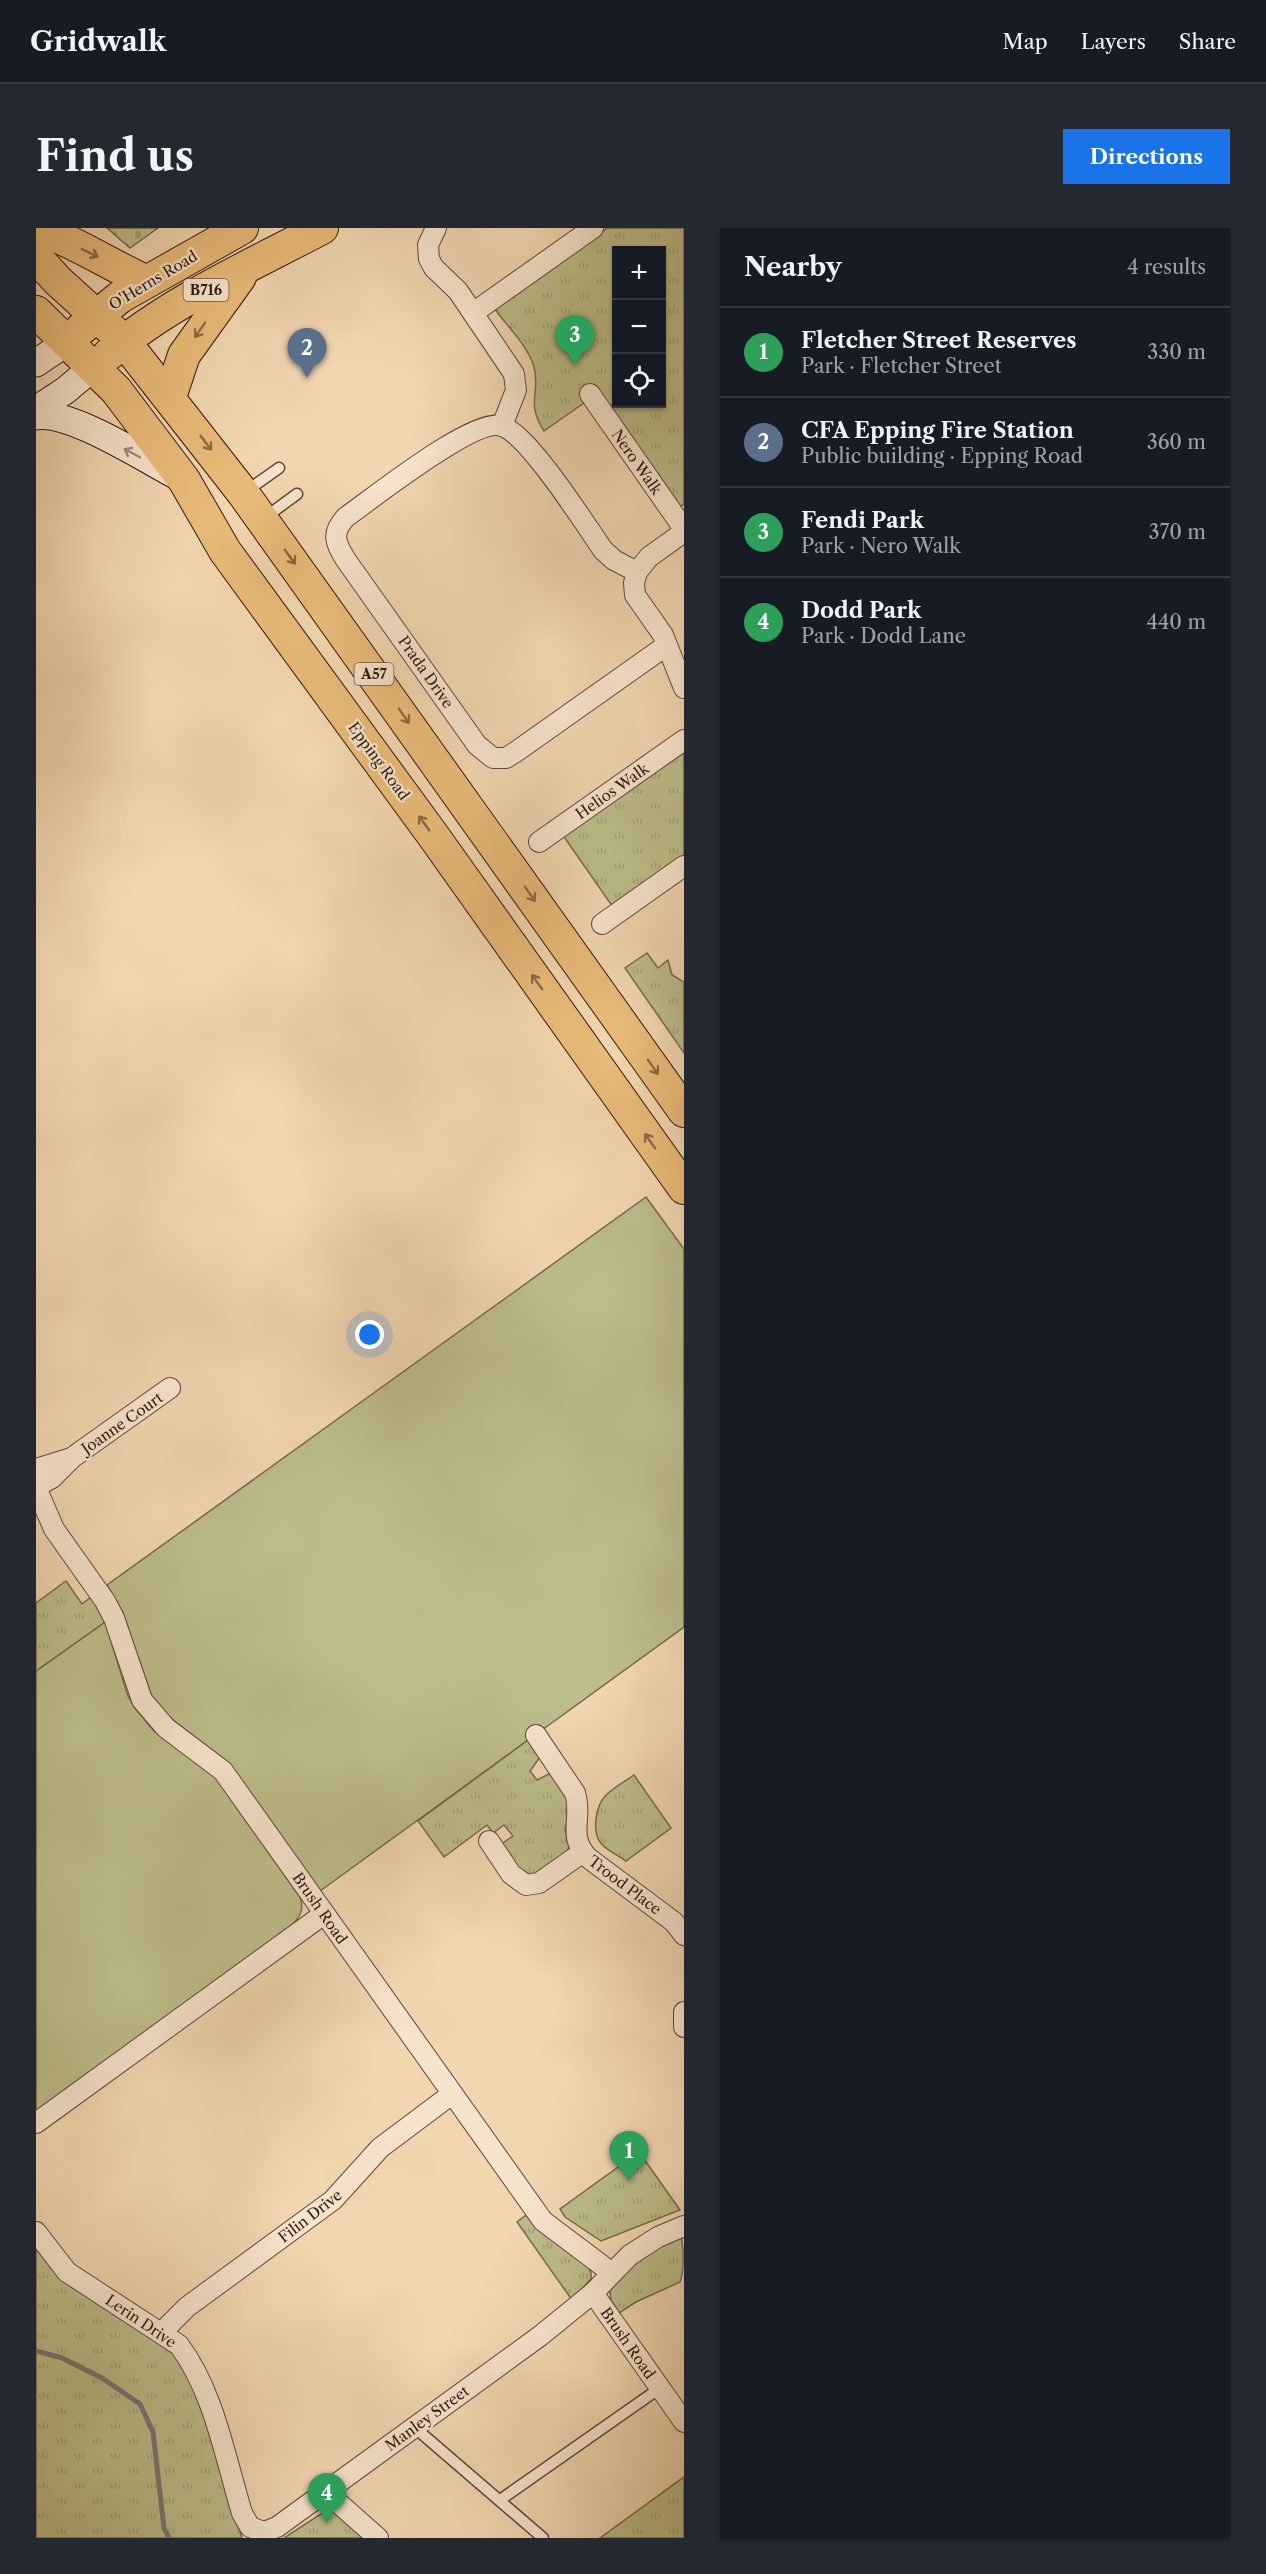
<!DOCTYPE html>
<html lang="en">
<head>
<meta charset="utf-8">
<style>
	:root { --surface:#171b24; --page:#242831; --text:#f1f3f6; --muted:#9ea1a6; --line:#363941; --accent:#1a73e8 }
	body { margin:0; font-family:"Libre Caslon Text",serif; background:var(--page); color:var(--text) }
	.controls { position:absolute; right:18px; top:18px; display:grid; overflow:hidden; border-radius:0px; box-shadow:0 2px 4px #0004 }
	.controls button { width:54px; height:54px; display:grid; place-items:center; padding:0; border:0; border-bottom:2px solid var(--line); background:var(--surface); color:var(--text); font:30px sans-serif }
	.you { position:absolute; left:334px; top:1107px; width:21px; height:21px; margin:-15px; border:4px solid #fff; border-radius:50%; background:#1a73e8; box-shadow:0 0 0 9px #1a73e833 }
	.badge { display:grid; place-items:center; width:39px; height:39px; border-radius:50%; background:var(--accent); color:#fff; font-size:20px; font-weight:700 }
	.pin { position:absolute; translate:-50% -50px; filter:drop-shadow(0 2px 3px #0008) }
	.pin::after { content:''; position:absolute; top:32px; width:21px; height:18px; background:inherit; clip-path:polygon(0 0,100% 0,50% 100%) }
	.list { margin:0; padding:0; list-style:none }
	h2 { display:flex; justify-content:space-between; align-items:center; height:78px; margin:0; padding:0 24px; font-size:26px }
	h2 small { font-size:20px; font-weight:400; color:var(--muted) }
	.list li { display:grid; grid-template-columns:39px 1fr auto; gap:18px; align-items:center; box-sizing:border-box; height:90px; padding:0 24px; border-top:2px solid var(--line) }
	.list b { display:block; font-size:22px; white-space:nowrap }
	.list p { margin:0; font-size:20px; white-space:nowrap; color:var(--muted) }
	.list em { font-size:20px; font-style:normal; color:var(--muted) }
	.icon { flex:none; width:33px; height:33px; fill:none; stroke:currentColor; stroke-width:2; stroke-linecap:round; stroke-linejoin:round }
	.map { position:relative; flex:none; width:648px; height:2310px; overflow:hidden; border-radius:0px }
	header { display:flex; align-items:center; gap:36px; box-sizing:border-box; height:84px; padding:0 30px; background:var(--surface); border-bottom:2px solid var(--line) }
	header strong { font-size:28px }
	nav { display:flex; gap:33px; margin-inline-start:auto; font-size:21px }
	.intro { display:flex; align-items:center; justify-content:space-between; box-sizing:border-box; height:144px; padding:0 36px }
	h1 { margin:0; font-size:42px }
	.button { padding:15px 27px; border-radius:0px; background:var(--accent); color:#fff; font-size:21px; font-weight:700 }
	main { display:flex; gap:36px; padding:0 36px }
	aside { flex:1; background:var(--surface); border-radius:0px; box-shadow:0 2px 4px #0004 }
	.map>svg:first-child { display:block }
	.grass { fill:#bcbd8a; stroke:#746b4c; stroke-width:1.5 }
	.cemetery { fill:url(#cemetery-stones); stroke:#746b4c; stroke-width:1.5 }
	.park { fill:url(#park-tufts); stroke:#746b4c; stroke-width:1.5; fill-rule:evenodd }
	.lines { fill:none; stroke-linecap:round; stroke-linejoin:round }
	.stream { stroke:#737774; stroke-width:5 }
	.lane-casing { stroke:#5e4837; stroke-width:13 }
	.street-casing { stroke:#5e4837; stroke-width:22 }
	.secondary-casing { stroke:#2d190f; stroke-width:29 }
	.primary-casing { stroke:#2d190f; stroke-width:34 }
	.lane { stroke:#f7e4cc; stroke-width:10 }
	.street { stroke:#f7e4cc; stroke-width:20 }
	.secondary { stroke:#f7e4cc; stroke-width:27 }
	.primary { stroke:#e9bb78; stroke-width:32 }
	.oneway { stroke:#8b6a44 }
	.oneway2 { stroke:#9c8977 }
	.labels { text-anchor:middle; dominant-baseline:central; stroke-width:4.5; stroke-linejoin:round; paint-order:stroke }
	.shield { fill:#f7e4cc; stroke:#6a5648; stroke-width:1.5 }
	.shield-label { font-size:14px; font-weight:bold; fill:#2d190f }
	.street-label { font-size:15px; fill:#2d190f; stroke:#f7e4cc }
</style>
</head>
<body>
<header>
<strong>Gridwalk</strong>
<nav><a>Map</a><a>Layers</a><a>Share</a></nav>
</header>
<div class="intro"><h1>Find us</h1><a class="button">Directions</a></div>
<main>
<div class="map">
<svg width="648" height="2310" viewBox="0 0 648 2310">
	<defs>
		<pattern id="cemetery-stones" width="16" height="16" patternUnits="userSpaceOnUse" patternTransform="scale(1.5)"><rect width="16" height="16" fill="#bcbd8a"/><path d="M2 7V4a2 2 0 0 1 4 0v3zM10 15v-3a2 2 0 0 1 4 0v3z" fill="#a2a276"/></pattern>
		<pattern id="park-tufts" width="24" height="20" patternUnits="userSpaceOnUse" patternTransform="scale(1.5)"><rect width="24" height="20" fill="#bcbd8a"/><path d="M3 7l-1-3M5 7V3M7 7l1-3M15 17l-1-3M17 17v-4M19 17l1-3" fill="none" stroke="#a2a276"/></pattern>
	</defs>
	<rect width="100%" height="100%" fill="#f2d6b0"/>
	<filter id="stains"><feTurbulence type="fractalNoise" baseFrequency=".00333" numOctaves="4"/><feColorMatrix values="0 0 0 0 .2 0 0 0 0 .09 0 0 0 0 .02 0 0 0 .5 -.17"/></filter>
	<radialGradient id="worn" r=".72"><stop offset=".6" stop-color="#630" stop-opacity="0"/><stop offset="1" stop-color="#630" stop-opacity=".3"/></radialGradient>
	<g class="grass">
		<path d="M610 969 648 1021V1399L284 1663 193 1535 132 1488 116 1469 87 1385 71 1357Z"/>
		<path d="M69 1394 92 1468 99 1480 117 1502 180 1550 264 1669C269 1682 263 1690 254 1699L0 1883V1443Z"/>
	</g>
	<path class="cemetery" d="M71 0H122L94 20Z"/>
	<g class="park">
		<path d="M571 0H648V276L639 283 558 168 508 203C489 173 505 166 498 139 492 118 471 98 458 80ZM580 22H626V176H580Z"/>
		<path d="M648 521V637L581 685 526 606Z"/>
		<path d="M611 725 622 740 632 732 636 747 648 754V825L589 740Z"/>
		<path d="M30 1353 46 1376 55 1369 69 1394 0 1443V1375Z"/>
		<path d="M492 1512 504 1529 494 1543 501 1552 515 1545 531 1567 534 1583 529 1601 533 1619 529 1626 500 1647H487L464 1617 477 1608 468 1597 457 1605 451 1597 408 1629 382 1593Z"/>
		<path d="M598 1547 635 1600 590 1633C570 1620 557 1617 560 1591 563 1565 578 1561 598 1547Z"/>
		<path d="M603 1924 644 1982 565 2013 529 1989 524 1981Z"/>
		<path d="M490 1987C496 1995 502 2002 510 2008 525 2019 558 2030 555 2051L536 2072 481 1994Z"/>
		<path d="M645 2008C648 2020 648 2045 644 2054L600 2074 583 2085 575 2073 574 2062 608 2025Z"/>
		<path d="M0 2018C34 2067 93 2085 136 2123 163 2146 194 2271 206 2310H0Z"/>
		<path d="M648 2249V2310H564Z"/>
		<path d="M294 2280 327 2310H248Z"/>
	</g>
	<g class="lines">
		<path class="stream" d="M0 2123 26 2130 66 2150 104 2176 117 2204 128 2300 133 2310"/>
		<g class="lane-casing">
			<g id="lane">
				<path d="M209 264 243 240"/>
				<path d="M227 291 261 266"/>
				<path d="M378 2199 507 2310"/>
				<path d="M464 2272 624 2160"/>
			</g>
		</g>
		<g class="street-casing">
			<g id="street">
				<path d="M400 0 392 17 393 31 398 40 422 63 478 146 480 162 466 198"/>
				<path d="M437 85 557 0"/>
				<path d="M554 166 648 301"/>
				<path d="M601 344 613 329 648 304"/>
				<path d="M631 417 481 523 470 530H457L441 517 310 332C299 315 295 305 310 289 336 271 438 189 466 198 493 207 549 296 567 322L578 332 601 344 598 355 599 367 627 407 648 460"/>
				<path d="M503 614 648 512"/>
				<path d="M566 696 648 638"/>
				<path d="M0 1241 32 1231"/>
				<path d="M3 1257 16 1250 37 1229 134 1160"/>
				<path d="M2 1264 18 1301 69 1373 78 1390 106 1472 130 1500 187 1543 507 1993 576 2045"/>
				<path d="M500 1507 539 1565C547 1590 531 1606 551 1629L638 1694 648 1707"/>
				<path d="M453 1613 475 1646 490 1657 503 1655 547 1624"/>
				<path d="M648 1784V1799"/>
				<path d="M0 1895 288 1686"/>
				<path d="M0 2004 31 2044 143 2117C178 2164 189 2229 206 2285L214 2299 228 2304 241 2299 504 2108 557 2065 594 2027 622 2009 648 1998"/>
				<path d="M557 2065 648 2194"/>
				<path d="M126 2104 151 2079 297 1972 344 1920 416 1866"/>
				<path d="M290 2264 342 2310"/>
			</g>
		</g>
		<g class="secondary-casing">
			<g id="secondary">
				<path d="M0 135 31 114"/>
				<path d="M0 182 30 162 56 140"/>
				<path d="M0 188C35 182 113 234 147 251"/>
			</g>
		</g>
		<g class="primary-casing">
			<g id="primary">
				<path d="M1 0C39 14 73 36 109 53"/>
				<path d="M0 29 22 53 88 113 207 265 648 883"/>
				<path d="M0 84 80 162 148 252 189 323 396 606 648 960"/>
				<path d="M45 101 84 69 206 0"/>
				<path d="M73 126C131 75 218 36 286 0"/>
				<path d="M134 169 148 127 204 49"/>
			</g>
		</g>
		<use href="#lane" class="lane"/>
		<use href="#street" class="street"/>
		<use href="#secondary" class="secondary"/>
		<use href="#primary" class="primary"/>
	</g>
	<defs><path id="oneway-shaft" d="M-6 0H5M1.5-3L5.5 0L1.5 3" fill="none" stroke-width="1.6" stroke-linecap="round" stroke-linejoin="round" transform="scale(1.5)"/></defs>
	<g class="oneway">
		<use href="#oneway-shaft" transform="translate(54 25) rotate(25)"/>
		<use href="#oneway-shaft" transform="translate(164 102) rotate(125)"/>
		<use href="#oneway-shaft" transform="translate(170 215) rotate(53)"/>
		<use href="#oneway-shaft" transform="translate(254 329) rotate(54)"/>
		<use href="#oneway-shaft" transform="translate(368 488) rotate(55)"/>
		<use href="#oneway-shaft" transform="translate(388 595) rotate(-126)"/>
		<use href="#oneway-shaft" transform="translate(494 666) rotate(55)"/>
		<use href="#oneway-shaft" transform="translate(501 754) rotate(-125)"/>
		<use href="#oneway-shaft" transform="translate(617 839) rotate(55)"/>
		<use href="#oneway-shaft" transform="translate(614 913) rotate(-125)"/>
	</g>
	<use class="oneway2" href="#oneway-shaft" transform="translate(96 225) rotate(-152)"/>
	<g class="labels">
		<g class="shield">
			<rect x="147.5" y="51" width="45" height="22" rx="4.5"/>
			<rect x="318.5" y="435" width="39" height="22" rx="4.5"/>
		</g>
		<g class="shield-label">
			<text x="170" y="62">B716</text>
			<text x="338" y="446">A57</text>
		</g>
		<g class="street-label">
			<text transform="translate(117 52) rotate(-31)">O'Herns Road</text>
			<text transform="translate(601 234) rotate(55)">Nero Walk</text>
			<text transform="translate(390 444) rotate(55)">Prada Drive</text>
			<text transform="translate(343 533) rotate(54)">Epping Road</text>
			<text transform="translate(576 563) rotate(-35)">Helios Walk</text>
			<text transform="translate(86 1195) rotate(-35)">Joanne Court</text>
			<text transform="translate(589 1657) rotate(37)">Trood Place</text>
			<text transform="translate(284 1680) rotate(55)">Brush Road</text>
			<text transform="translate(274 1988) rotate(-38)">Filin Drive</text>
			<text transform="translate(105 2093) rotate(34)">Lerin Drive</text>
			<text transform="translate(592 2115) rotate(55)">Brush Road</text>
			<text transform="translate(391 2190) rotate(-36)">Manley Street</text>
		</g>
	</g>
	<rect width="100%" height="100%" filter="url(#stains)"/>
	<rect width="100%" height="100%" fill="url(#worn)"/>
</svg>
<div class="controls">
<button>+</button>
<button>−</button>
<button><svg class="icon" aria-label="locate" viewBox="0 0 24 24"><circle cx="12" cy="12" r="6"/><path d="M12 2v4M12 18v4M2 12h4M18 12h4"/></svg></button>
</div>
<div class="you"></div>
<div class="pin badge" style="left:593px;top:1953px;background:#2e9e5b">1</div>
<div class="pin badge" style="left:271px;top:150px;background:#5c6f8a">2</div>
<div class="pin badge" style="left:539px;top:137px;background:#2e9e5b">3</div>
<div class="pin badge" style="left:291px;top:2295px;background:#2e9e5b">4</div>
</div>
<aside>
<h2>Nearby<small>4 results</small></h2>
<ul class="list">
<li><span class="badge" style="background:#2e9e5b">1</span><div><b>Fletcher Street Reserves</b><p>Park · Fletcher Street</p></div><em>330 m</em></li>
<li><span class="badge" style="background:#5c6f8a">2</span><div><b>CFA Epping Fire Station</b><p>Public building · Epping Road</p></div><em>360 m</em></li>
<li><span class="badge" style="background:#2e9e5b">3</span><div><b>Fendi Park</b><p>Park · Nero Walk</p></div><em>370 m</em></li>
<li><span class="badge" style="background:#2e9e5b">4</span><div><b>Dodd Park</b><p>Park · Dodd Lane</p></div><em>440 m</em></li>
</ul>
</aside>
</main>
</body>
</html>
